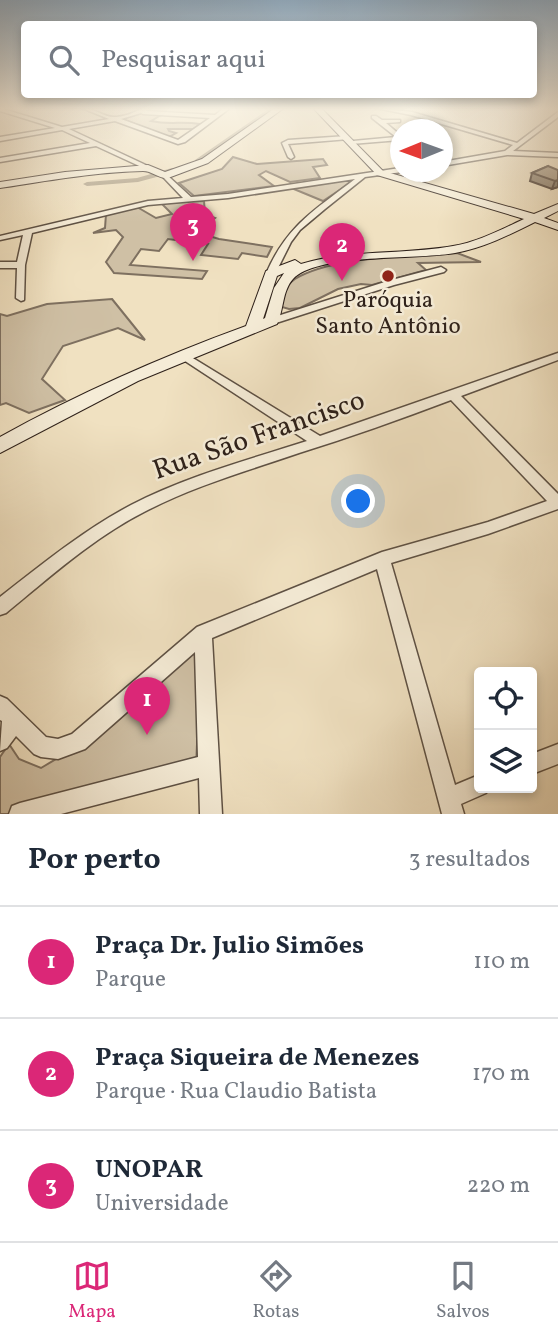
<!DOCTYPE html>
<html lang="pt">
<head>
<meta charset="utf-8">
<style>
	:root { --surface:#fff; --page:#f2f2f3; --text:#1f2937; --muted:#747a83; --line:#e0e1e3; --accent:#db2777 }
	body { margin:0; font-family:Vollkorn,serif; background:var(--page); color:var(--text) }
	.controls { position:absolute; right:21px; bottom:21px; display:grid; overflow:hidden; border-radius:7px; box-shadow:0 4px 10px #0003 }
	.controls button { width:63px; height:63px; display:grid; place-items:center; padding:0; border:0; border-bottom:2px solid var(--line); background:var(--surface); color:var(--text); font:35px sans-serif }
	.compass { position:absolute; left:390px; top:119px; width:63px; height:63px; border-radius:50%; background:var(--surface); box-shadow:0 4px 10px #0003; rotate:269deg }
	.you { position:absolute; left:359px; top:502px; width:24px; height:24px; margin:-18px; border:5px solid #fff; border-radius:50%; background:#1a73e8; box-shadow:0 0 0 10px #1a73e833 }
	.badge { display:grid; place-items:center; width:46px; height:46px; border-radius:50%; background:var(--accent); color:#fff; font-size:23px; font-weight:700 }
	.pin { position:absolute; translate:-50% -58px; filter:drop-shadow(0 2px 4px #0008) }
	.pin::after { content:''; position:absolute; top:37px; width:24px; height:21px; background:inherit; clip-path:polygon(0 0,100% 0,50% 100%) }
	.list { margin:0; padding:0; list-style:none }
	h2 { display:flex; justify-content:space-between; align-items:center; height:91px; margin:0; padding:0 28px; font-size:30px }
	h2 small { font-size:23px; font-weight:400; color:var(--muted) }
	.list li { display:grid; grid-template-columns:46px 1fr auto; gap:21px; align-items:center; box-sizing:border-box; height:112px; padding:0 28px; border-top:2px solid var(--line) }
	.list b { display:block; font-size:26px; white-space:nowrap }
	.list p { margin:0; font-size:23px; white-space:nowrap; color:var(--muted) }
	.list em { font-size:23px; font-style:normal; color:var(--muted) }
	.icon { flex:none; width:38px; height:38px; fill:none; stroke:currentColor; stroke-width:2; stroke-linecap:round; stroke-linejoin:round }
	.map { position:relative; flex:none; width:558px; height:814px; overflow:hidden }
	.search { position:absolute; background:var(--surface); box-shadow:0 4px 10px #0003; left:21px; right:21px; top:21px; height:77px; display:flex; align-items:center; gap:18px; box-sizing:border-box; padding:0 24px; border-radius:7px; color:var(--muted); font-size:26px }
	.sheet { height:427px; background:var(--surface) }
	nav { display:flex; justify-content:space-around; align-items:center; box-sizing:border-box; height:98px; border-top:2px solid var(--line); background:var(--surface); font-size:19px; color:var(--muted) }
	nav a { display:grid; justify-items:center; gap:4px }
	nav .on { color:var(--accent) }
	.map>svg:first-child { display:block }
	.green { fill:#cfc0a5; stroke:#7e7060; stroke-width:2 }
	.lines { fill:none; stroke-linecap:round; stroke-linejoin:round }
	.canal { fill:#aea088; fill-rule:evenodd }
	.street-casing { stroke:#5e5144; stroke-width:3 }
	.secondary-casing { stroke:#2e211a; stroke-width:2 }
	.street { fill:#f5ecd7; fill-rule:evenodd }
	.secondary { fill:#f5ecd7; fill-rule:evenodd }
	.wall { fill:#7e7261; stroke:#2e211a; stroke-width:2 }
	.shaded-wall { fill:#675d4f; stroke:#2e211a; stroke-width:2 }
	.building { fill:#938571; stroke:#2e211a; stroke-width:2 }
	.poi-dot { fill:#8f2418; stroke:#f5ecd7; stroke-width:2.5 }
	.labels { text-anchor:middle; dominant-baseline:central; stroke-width:5; stroke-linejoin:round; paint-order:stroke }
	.far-poi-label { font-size:23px; fill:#2e211a; stroke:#f5ecd7 }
	.street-label { font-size:28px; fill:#2e211a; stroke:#f5ecd7 }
</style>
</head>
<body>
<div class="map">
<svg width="558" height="814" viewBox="0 0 558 814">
	<rect width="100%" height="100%" fill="#f0e1c1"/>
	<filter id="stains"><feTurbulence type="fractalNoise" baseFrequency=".00286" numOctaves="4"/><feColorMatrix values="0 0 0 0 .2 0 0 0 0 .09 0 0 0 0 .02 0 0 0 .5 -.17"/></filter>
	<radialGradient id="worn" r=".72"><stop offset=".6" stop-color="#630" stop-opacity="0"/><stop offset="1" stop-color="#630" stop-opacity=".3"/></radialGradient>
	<g class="green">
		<path d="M142 113 161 115 151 121C169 125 182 121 200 124L193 129H168L169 131 176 133 169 137 122 119Z"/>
		<path d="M233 157 257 164 323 159 327 165 313 167 320 178 290 182 266 171 259 175 274 186 194 196 179 183 222 169Z"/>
		<path d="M356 179 323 201 289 187Z"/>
		<path d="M204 201 205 214 215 218 208 223H200L189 230 219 239 272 247 267 257 242 253 238 259 201 255 208 244 168 239 159 251 141 249 130 265 207 271 202 279 114 273 106 262 123 237 116 230 93 233 105 228 106 214 137 207 156 218 172 214 160 202Z"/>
		<path d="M457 253 481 262 418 263 426 270 372 285 361 284 338 289 300 308 289 309 282 307 280 301C284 292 287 284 295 279 328 258 417 254 457 253Z"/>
		<path d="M112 299 145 340 118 328 63 346 42 379 65 400 29 413 6 403 0 405V314L7 316 47 304Z"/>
		<path d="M201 644 196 769 22 814H0V757L9 744 19 759 41 768 113 725Z"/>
	</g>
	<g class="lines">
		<g class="canal">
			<path d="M270 108H277L201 164H195V160Z"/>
			<path d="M172 168H175V172L138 182 87 186 83 184 87 182 137 178Z"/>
		</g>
		<g class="street-casing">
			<g id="street">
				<path d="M0 108 62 127 109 119 82 108C94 108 105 118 116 117 128 117 139 108 151 108L146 111 215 115 224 108H230L185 142 178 144 115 121 69 129 150 167 151 168 148 170 96 146 0 162V158L90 143 62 130 0 141V137L55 128 0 111ZM141 113 143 114 210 118 178 140 121 119Z"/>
				<path d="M376 108 412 112 517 143 558 112V117L513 151 558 153V157L507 155 442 166V162L505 151 513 145 411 115Z"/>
				<path d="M372 116H376L382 120H400V122L386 123 400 135V140L351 144 353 141 396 137 372 118Z"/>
				<path d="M347 136 349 139 288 144 294 157 291 159 288 157 282 143 288 140Z"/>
				<path d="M400 168 402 172 365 177 325 209 300 230 291 242 274 276 271 277 266 274C287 225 315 210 355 179L228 198 148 205 32 233 25 265 24 300 21 301 16 298 17 268H0V262H17L23 235 0 240V236L148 201 183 198 163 177V175H167L191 197 228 194Z"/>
				<path d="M441 267 446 270 444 272 394 285 276 323 272 324 267 321 268 319 388 281Z"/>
				<path d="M183 352 320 436 558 353V360L461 396 558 494V509L488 534 391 563 455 785 479 775V788H489L486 793 461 804 464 814H442L377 569 212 638 222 814H200L199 778 61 814H9L12 806 20 803 198 757 195 652 85 749 58 759 41 757 34 754 16 736 7 748 0 751 2 721 0 720V696L7 699 46 737 58 739 72 734 197 627 382 552 488 522 547 501 451 400C401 419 350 437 299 453 247 471 193 486 144 512 93 538 50 577 6 613L0 615V597C42 564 84 530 131 505 187 476 248 460 307 441L179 357 177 355 179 353Z"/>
				<path d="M558 744V764L532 774V754Z"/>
			</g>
		</g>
		<g class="secondary-casing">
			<g id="secondary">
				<path d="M275 108H284L208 163 168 178C159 179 152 171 143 171 95 172 47 181 0 188V182L65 172 148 165 165 172 202 159Z"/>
				<path d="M313 108H321L383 171 534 214 558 204V211L544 218 558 223V230L535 222C509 235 483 248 455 253 418 260 317 253 293 279 282 291 284 310 277 324L138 381 0 453V437C79 393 161 357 246 326L266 271 295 260 301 264C351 249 402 255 453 246 478 242 502 229 524 219L377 175ZM284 273 274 288 265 318 263 319 277 276Z"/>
			</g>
		</g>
		<use href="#street" class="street"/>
		<use href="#secondary" class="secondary"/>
	</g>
	<path class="wall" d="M548 166 558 187 552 189 530 181 532 173Z"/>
	<path class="shaded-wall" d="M558 180V187L552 189 555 181Z"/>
	<path class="building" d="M548 166 558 170V180L555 181 532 173Z"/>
	<linearGradient id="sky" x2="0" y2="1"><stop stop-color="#91acc2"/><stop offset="0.49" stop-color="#f8f2e3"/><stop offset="1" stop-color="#f8f2e3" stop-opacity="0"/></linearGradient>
	<rect width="558" height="222" fill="url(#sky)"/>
	<circle class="poi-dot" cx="388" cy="276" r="7"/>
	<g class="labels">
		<g class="far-poi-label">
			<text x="388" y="301">Paróquia<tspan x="388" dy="26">Santo Antônio</tspan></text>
		</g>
		<g class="street-label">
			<text transform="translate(259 436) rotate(-19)">Rua São Francisco</text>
		</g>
	</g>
	<rect width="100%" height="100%" filter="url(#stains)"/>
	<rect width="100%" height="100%" fill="url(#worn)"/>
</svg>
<div class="controls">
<button><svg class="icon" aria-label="locate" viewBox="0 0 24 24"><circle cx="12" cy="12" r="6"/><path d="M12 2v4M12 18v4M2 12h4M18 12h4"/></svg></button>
<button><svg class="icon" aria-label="layers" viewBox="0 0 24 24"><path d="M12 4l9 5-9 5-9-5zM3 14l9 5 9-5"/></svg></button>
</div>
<svg class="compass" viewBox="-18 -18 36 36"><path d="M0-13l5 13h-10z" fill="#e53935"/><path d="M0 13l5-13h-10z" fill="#747a83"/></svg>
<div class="you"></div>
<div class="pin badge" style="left:147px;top:735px">1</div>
<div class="pin badge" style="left:342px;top:281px">2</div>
<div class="pin badge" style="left:193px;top:261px">3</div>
<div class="search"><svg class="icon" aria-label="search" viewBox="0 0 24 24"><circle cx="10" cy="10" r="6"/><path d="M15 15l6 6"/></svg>Pesquisar aqui</div>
</div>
<section class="sheet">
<h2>Por perto<small>3 resultados</small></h2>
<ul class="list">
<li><span class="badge">1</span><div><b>Praça Dr. Julio Simões</b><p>Parque</p></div><em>110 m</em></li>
<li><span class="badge">2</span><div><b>Praça Siqueira de Menezes</b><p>Parque · Rua Claudio Batista</p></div><em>170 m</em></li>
<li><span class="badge">3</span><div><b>UNOPAR</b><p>Universidade</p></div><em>220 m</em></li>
</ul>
</section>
<nav>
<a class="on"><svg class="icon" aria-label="map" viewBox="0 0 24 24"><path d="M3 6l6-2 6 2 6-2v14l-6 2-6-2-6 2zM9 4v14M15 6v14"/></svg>Mapa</a>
<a><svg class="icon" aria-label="directions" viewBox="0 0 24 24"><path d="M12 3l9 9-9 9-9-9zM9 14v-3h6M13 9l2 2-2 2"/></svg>Rotas</a>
<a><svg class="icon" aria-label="saved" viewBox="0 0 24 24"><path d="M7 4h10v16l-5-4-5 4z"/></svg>Salvos</a>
</nav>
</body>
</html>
